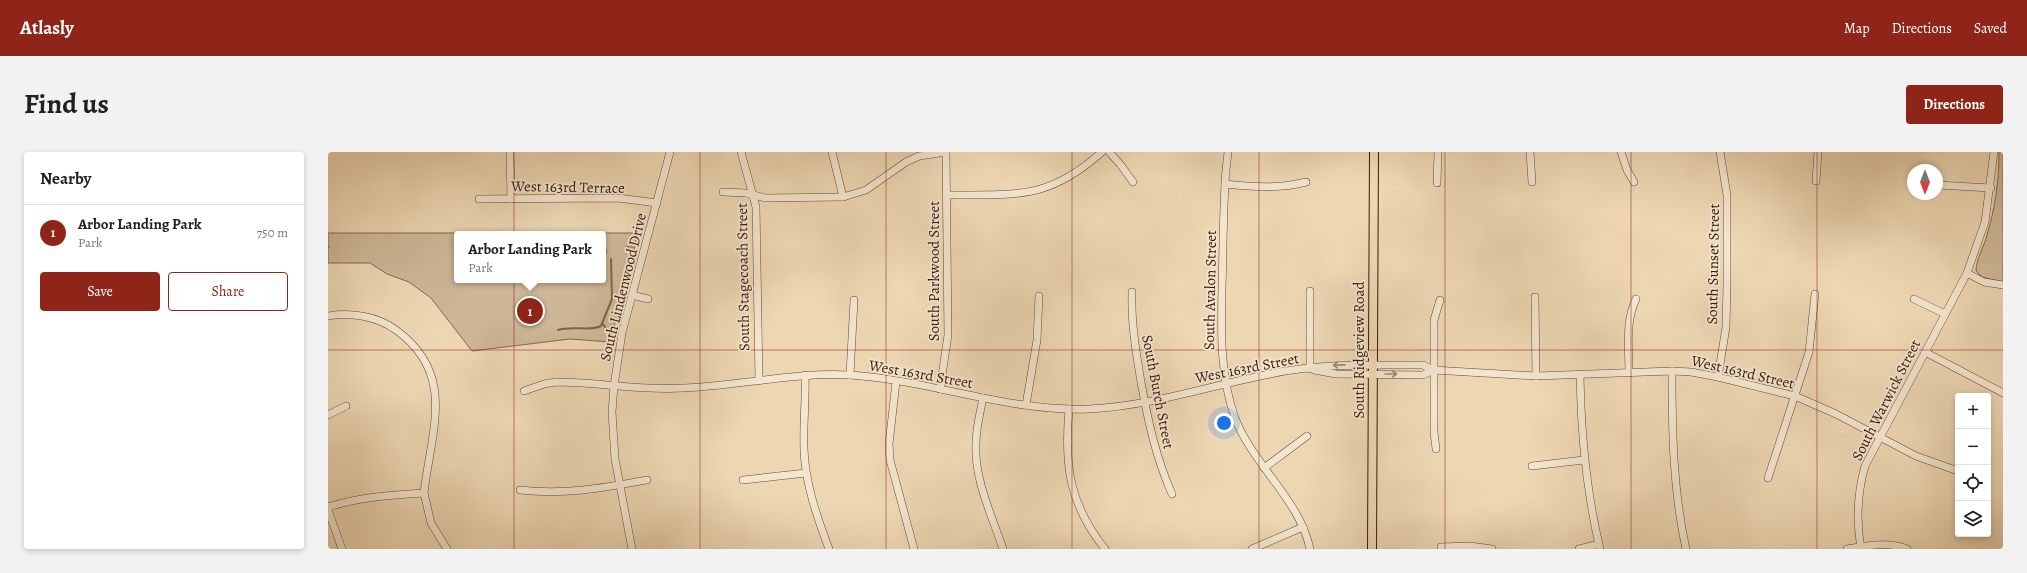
<!DOCTYPE html>
<html lang="en">
<head>
<meta charset="utf-8">
<style>
	:root { --surface:#fff; --page:#f2f2f2; --text:#202124; --muted:#757577; --line:#e0e0e0; --accent:#8f2418 }
	body { margin:0; font-family:Alegreya,serif; background:var(--page); color:var(--text) }
	.controls { position:absolute; right:12px; bottom:12px; display:grid; overflow:hidden; border-radius:4px; box-shadow:0 2px 6px #0003 }
	.controls button { width:36px; height:36px; display:grid; place-items:center; padding:0; border:0; border-bottom:1px solid var(--line); background:var(--surface); color:var(--text); font:20px sans-serif }
	.compass { position:absolute; left:1579px; top:12px; width:36px; height:36px; border-radius:50%; background:var(--surface); box-shadow:0 2px 6px #0003; rotate:180deg }
	.you { position:absolute; left:896px; top:271px; width:14px; height:14px; margin:-10px; border:3px solid #fff; border-radius:50%; background:#1a73e8; box-shadow:0 0 0 6px #1a73e833 }
	.badge { display:grid; place-items:center; width:26px; height:26px; border-radius:50%; background:var(--accent); color:#fff; font-size:13px; font-weight:700 }
	.pin { position:absolute; translate:-50% -50%; border:2px solid #fff; box-shadow:0 1px 4px #0006 }
	.popup { position:absolute; left:126px; top:79px; width:152px; height:52px; box-sizing:border-box; display:grid; place-content:center; border-radius:4px; background:var(--surface); filter:drop-shadow(0 1px 3px #0005); font-size:13px; white-space:nowrap; color:var(--muted) }
	.popup b { font-size:15px; color:var(--text) }
	.popup::after { content:''; position:absolute; left:50%; top:100%; margin-left:-8px; border:8px solid transparent; border-top-color:var(--surface) }
	.list { margin:0; padding:0; list-style:none }
	h2 { display:flex; justify-content:space-between; align-items:center; height:52px; margin:0; padding:0 16px; font-size:17px }
	h2 small { font-size:13px; font-weight:400; color:var(--muted) }
	.list li { display:grid; grid-template-columns:26px 1fr auto; gap:12px; align-items:center; box-sizing:border-box; height:56px; padding:0 16px; border-top:1px solid var(--line) }
	.list b { display:block; font-size:15px; white-space:nowrap }
	.list p { margin:0; font-size:13px; white-space:nowrap; color:var(--muted) }
	.list em { font-size:13px; font-style:normal; color:var(--muted) }
	.actions { display:flex; gap:8px; padding:12px 16px }
	.actions a { flex:1; padding:9px 0; border:1px solid var(--accent); border-radius:4px; text-align:center; font-size:14px; color:var(--accent) }
	.actions .main { background:var(--accent); color:#fff }
	.icon { flex:none; width:22px; height:22px; fill:none; stroke:currentColor; stroke-width:2; stroke-linecap:round; stroke-linejoin:round }
	.map { position:relative; flex:none; width:1675px; height:397px; overflow:hidden; border-radius:4px }
	header { display:flex; align-items:center; gap:24px; box-sizing:border-box; height:56px; padding:0 20px; background:var(--accent); color:#fff }
	header strong { font-size:19px }
	nav { display:flex; gap:22px; margin-inline-start:auto; font-size:14px }
	.intro { display:flex; align-items:center; justify-content:space-between; box-sizing:border-box; height:96px; padding:0 24px }
	h1 { margin:0; font-size:28px }
	.button { padding:10px 18px; border-radius:4px; background:var(--accent); color:#fff; font-size:14px; font-weight:700 }
	main { display:flex; gap:24px; padding:0 24px }
	aside { flex:1; background:var(--surface); border-radius:4px; box-shadow:0 2px 6px #0003 }
	.map>svg:first-child { display:block }
	.green { fill:#ceb797; stroke:#826852; fill-rule:evenodd }
	.lines { fill:none; stroke-linecap:round; stroke-linejoin:round }
	.stream { stroke:#7f644e; stroke-width:2 }
	.minor-casing { stroke:#644836; stroke-width:8 }
	.major-casing { stroke:#37190c; stroke-width:10 }
	.minor { stroke:#f3e5ce; stroke-width:7 }
	.major { stroke:#edd7b3; stroke-width:8 }
	.oneway { stroke:#9e8977 }
	.grid { fill:none; stroke:#8f2418; stroke-width:1; stroke-opacity:0.55 }
	.labels { text-anchor:middle; dominant-baseline:central; stroke-width:3.5; stroke-linejoin:round; paint-order:stroke }
	.street-label { font-size:15px; fill:#37190c; stroke:#f3e5ce }
</style>
</head>
<body>
<header>
<strong>Atlasly</strong>
<nav><a>Map</a><a>Directions</a><a>Saved</a></nav>
</header>
<div class="intro"><h1>Find us</h1><a class="button">Directions</a></div>
<main>
<aside>
<h2>Nearby<small></small></h2>
<ul class="list">
<li><span class="badge">1</span><div><b>Arbor Landing Park</b><p>Park</p></div><em>750 m</em></li>
</ul>
<div class="actions"><a class="main">Save</a><a>Share</a></div>
</aside>
<div class="map">
<svg width="1675" height="397" viewBox="0 0 1675 397">
	<rect width="100%" height="100%" fill="#edd7b3"/>
	<filter id="stains"><feTurbulence type="fractalNoise" baseFrequency=".005" numOctaves="4"/><feColorMatrix values="0 0 0 0 .2 0 0 0 0 .09 0 0 0 0 .02 0 0 0 .5 -.17"/></filter>
	<radialGradient id="worn" r=".72"><stop offset=".6" stop-color="#630" stop-opacity="0"/><stop offset="1" stop-color="#630" stop-opacity=".3"/></radialGradient>
	<g class="green">
		<path d="M1671 0H1675V130L1654 125 1648 119C1648 107 1656 95 1659 83 1667 56 1671 29 1671 0Z"/>
		<path d="M0 81H305L309 84 307 92 298 95H307L282 190 242 187 144 199 103 146 81 130 59 122 42 111H0V95H2L0 93ZM129 82H275V128H129Z"/>
	</g>
	<g class="lines">
		<g class="stream">
			<path d="M277 96 278 100"/>
			<path d="M275 172 279 178"/>
			<path d="M230 178C244 173 261 180 273 174L284 147 283 107"/>
		</g>
		<g class="minor-casing">
			<g id="minor">
				<path d="M182 0 183 47"/>
				<path d="M413 0 428 55 431 228"/>
				<path d="M504 0 515 45"/>
				<path d="M781 0 792 12 805 30"/>
				<path d="M900 0C899 11 897 22 897 33 895 68 895 102 894 137 893 181 892 224 907 266 925 313 972 348 982 397"/>
				<path d="M1202 0 1204 30"/>
				<path d="M1293 0 1299 18 1306 30"/>
				<path d="M1488 29 1490 0"/>
				<path d="M1109 31 1110 0"/>
				<path d="M897 32C925 35 950 37 978 30"/>
				<path d="M1609 33 1663 36"/>
				<path d="M395 40 418 41 437 46 515 45 538 38 578 10 591 4 618 0"/>
				<path d="M619 43C688 42 719 49 774 0"/>
				<path d="M151 47 290 46 329 51"/>
				<path d="M1639 121 1656 130 1675 133"/>
				<path d="M982 139V217"/>
				<path d="M804 140C803 171 808 200 813 230 820 269 828 306 844 342"/>
				<path d="M304 143 320 147"/>
				<path d="M1207 145 1208 224"/>
				<path d="M1586 147 1617 162"/>
				<path d="M0 164C22 160 49 164 68 178 129 222 103 279 96 341"/>
				<path d="M1597 200 1675 241"/>
				<path d="M986 218 1008 222 1095 223 1105 218"/>
				<path d="M1344 219C1344 279 1345 338 1358 397"/>
				<path d="M1301 221C1301 196 1297 170 1308 147"/>
				<path d="M477 223C478 248 475 272 476 297 477 331 489 365 501 397"/>
				<path d="M522 223 526 148"/>
				<path d="M1252 223C1253 283 1258 338 1272 397"/>
				<path d="M1390 225 1398 175 1399 133V43L1392 0"/>
				<path d="M568 230 561 292 562 308 586 397"/>
				<path d="M612 237 620 183 618 0"/>
				<path d="M196 239 216 232 228 230C270 230 313 239 355 236 411 234 466 220 522 223 601 228 680 260 761 257 823 254 881 234 942 222 993 211 1044 213 1095 213L1105 218 1208 224 1344 219 1363 220 1390 225 1467 244 1508 262 1588 304 1630 319"/>
				<path d="M655 246C652 261 648 276 648 292 646 327 664 364 675 397"/>
				<path d="M698 253 709 188 711 144"/>
				<path d="M741 257C736 313 741 352 777 397"/>
				<path d="M0 263 18 254"/>
				<path d="M1108 297 1106 280V168L1112 148"/>
				<path d="M1204 314 1256 308"/>
				<path d="M936 316 979 284"/>
				<path d="M1440 326 1481 200 1487 142"/>
				<path d="M415 328 478 321"/>
				<path d="M192 338C237 343 275 336 319 328"/>
				<path d="M0 355C32 345 63 343 96 341L103 371 119 397"/>
				<path d="M0 358 14 397"/>
				<path d="M1113 395 1142 394 1164 397"/>
				<path d="M304 397 287 307 284 260 286 234 294 181 342 0"/>
				<path d="M924 397 975 375"/>
				<path d="M1251 397 1271 392"/>
				<path d="M1519 397C1538 394 1561 389 1579 397"/>
				<path d="M1533 397C1528 368 1529 342 1537 314L1639 121 1657 70 1666 0"/>
			</g>
		</g>
		<g class="major-casing">
			<path id="major" d="M1044 397 1046 0"/>
		</g>
		<use href="#minor" class="minor"/>
		<use href="#major" class="major"/>
	</g>
	<defs><path id="oneway-shaft" d="M-6 0H5M1.5-3L5.5 0L1.5 3" fill="none" stroke-width="1.6" stroke-linecap="round" stroke-linejoin="round"/></defs>
	<g class="oneway">
		<use href="#oneway-shaft" transform="translate(1011 213) rotate(179)"/>
		<use href="#oneway-shaft" transform="translate(1063 222)"/>
	</g>
	<path class="grid" d="M186 0V397M372 0V397M558 0V397M744 0V397M931 0V397M1117 0V397M1303 0V397M1489 0V397M0 198H1675"/>
	<g class="labels">
		<g class="street-label">
			<text transform="translate(240 35) rotate(1)">West 163rd Terrace</text>
			<text transform="translate(1385 112) rotate(-89)">South Sunset Street</text>
			<text transform="translate(606 119) rotate(-90)">South Parkwood Street</text>
			<text transform="translate(415 125) rotate(-91)">South Stagecoach Street</text>
			<text transform="translate(295 135) rotate(-76)">South Lindenwood Drive</text>
			<text transform="translate(882 138) rotate(-89)">South Avalon Street</text>
			<text transform="translate(1031 198) rotate(-90)">South Ridgeview Road</text>
			<text transform="translate(919 216) rotate(-11)">West 163rd Street</text>
			<text transform="translate(1415 220) rotate(13)">West 163rd Street</text>
			<text transform="translate(593 222) rotate(10)">West 163rd Street</text>
			<text transform="translate(830 240) rotate(79)">South Burch Street</text>
			<text transform="translate(1558 248) rotate(-63)">South Warwick Street</text>
		</g>
	</g>
	<rect width="100%" height="100%" filter="url(#stains)"/>
	<rect width="100%" height="100%" fill="url(#worn)"/>
</svg>
<div class="controls">
<button>+</button>
<button>−</button>
<button><svg class="icon" aria-label="locate" viewBox="0 0 24 24"><circle cx="12" cy="12" r="6"/><path d="M12 2v4M12 18v4M2 12h4M18 12h4"/></svg></button>
<button><svg class="icon" aria-label="layers" viewBox="0 0 24 24"><path d="M12 4l9 5-9 5-9-5zM3 14l9 5 9-5"/></svg></button>
</div>
<svg class="compass" viewBox="-18 -18 36 36"><path d="M0-13l5 13h-10z" fill="#e53935"/><path d="M0 13l5-13h-10z" fill="#757577"/></svg>
<div class="you"></div>
<div class="pin badge" style="left:202px;top:159px">1</div>
<div class="popup"><b>Arbor Landing Park</b>Park</div>
</div>
</main>
</body>
</html>
